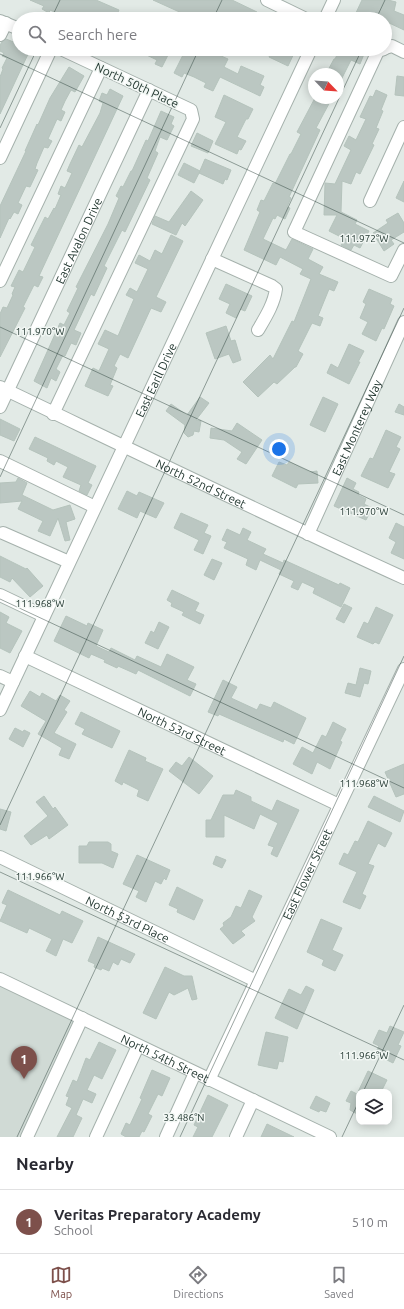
<!DOCTYPE html>
<html lang="en">
<head>
<meta charset="utf-8">
<style>
	:root { --surface:#fff; --page:#f7f7f7; --text:#2b2b33; --muted:#7c7c81; --line:#e1e1e2; --accent:#7d504b }
	body { margin:0; font-family:Ubuntu,sans-serif; background:var(--page); color:var(--text) }
	.controls { position:absolute; right:12px; bottom:12px; display:grid; overflow:hidden; border-radius:8px; box-shadow:0 2px 10px #0003 }
	.controls button { width:36px; height:36px; display:grid; place-items:center; padding:0; border:0; border-bottom:1px solid var(--line); background:var(--surface); color:var(--text); font:20px sans-serif }
	.compass { position:absolute; left:308px; top:68px; width:36px; height:36px; border-radius:50%; background:var(--surface); box-shadow:0 2px 10px #0003; rotate:115deg }
	.you { position:absolute; left:279px; top:449px; width:14px; height:14px; margin:-10px; border:3px solid #fff; border-radius:50%; background:#1a73e8; box-shadow:0 0 0 6px #1a73e833 }
	.badge { display:grid; place-items:center; width:26px; height:26px; border-radius:50%; background:var(--accent); color:#fff; font-size:13px; font-weight:700 }
	.pin { position:absolute; translate:-50% -33px; filter:drop-shadow(0 1px 2px #0008) }
	.pin::after { content:''; position:absolute; top:21px; width:14px; height:12px; background:inherit; clip-path:polygon(0 0,100% 0,50% 100%) }
	.list { margin:0; padding:0; list-style:none }
	h2 { display:flex; justify-content:space-between; align-items:center; height:52px; margin:0; padding:0 16px; font-size:17px }
	h2 small { font-size:13px; font-weight:400; color:var(--muted) }
	.list li { display:grid; grid-template-columns:26px 1fr auto; gap:12px; align-items:center; box-sizing:border-box; height:64px; padding:0 16px; border-top:1px solid var(--line) }
	.list b { display:block; font-size:15px; white-space:nowrap }
	.list p { margin:0; font-size:13px; white-space:nowrap; color:var(--muted) }
	.list em { font-size:13px; font-style:normal; color:var(--muted) }
	.icon { flex:none; width:22px; height:22px; fill:none; stroke:currentColor; stroke-width:2; stroke-linecap:round; stroke-linejoin:round }
	.map { position:relative; flex:none; width:404px; height:1137px; overflow:hidden }
	.search { position:absolute; background:var(--surface); box-shadow:0 2px 10px #0003; left:12px; right:12px; top:12px; height:44px; display:flex; align-items:center; gap:10px; box-sizing:border-box; padding:0 14px; border-radius:22px; color:var(--muted); font-size:15px }
	.sheet { height:116px; background:var(--surface) }
	nav { display:flex; justify-content:space-around; align-items:center; box-sizing:border-box; height:56px; border-top:1px solid var(--line); background:var(--surface); font-size:11px; color:var(--muted) }
	nav a { display:grid; justify-items:center; gap:2px }
	nav .on { color:var(--accent) }
	.map>svg:first-child { display:block }
	.built { fill:#d0dad5 }
	.building { fill:#bbc7c2; stroke:#b5c3bc }
	.lines { fill:none; stroke-linecap:round; stroke-linejoin:round }
	.minor-casing { stroke:#a5b1ac; stroke-width:14 }
	.minor { stroke:#fff; stroke-width:12 }
	.ticks { fill:none; stroke:#243932; stroke-width:1; stroke-opacity:0.45 }
	.labels { text-anchor:middle; dominant-baseline:central; stroke-width:3; stroke-linejoin:round; paint-order:stroke }
	.street-label { font-size:12px; fill:#243932; stroke:#f2f7f4 }
	.ticks-label { font-size:10px; text-anchor:middle; fill:#243932; stroke:#f2f7f4; stroke-width:3; stroke-linejoin:round; paint-order:stroke }
</style>
</head>
<body>
<div class="map">
<svg width="404" height="1137" viewBox="0 0 404 1137">
	<rect width="100%" height="100%" fill="#e2eae6"/>
	<path class="built" d="M0 986 76 1022 22 1137H0Z"/>
	<g class="building">
		<path d="M30 0H96L119 10 115 19H63L64 16 50 10 49 13 42 9 44 6Z"/>
		<path d="M153 0H232L257 12 254 19H195Z"/>
		<path d="M362 0H388L396 2 394 11 404 15V30L385 21V19H358L359 17 355 15Z"/>
		<path d="M6 39 16 43 15 45 19 47V49H23L29 52 0 114V77L3 69 2 68 7 58 2 56 4 53 0 51V45L2 42Z"/>
		<path d="M134 49H171L162 67 155 64 157 60Z"/>
		<path d="M186 49H205L228 59 224 67 238 74 241 66 264 76 260 85 264 87 260 96 220 77 213 91 204 87 206 83 194 77 184 73 182 77 174 73Z"/>
		<path d="M273 49H296L288 66 269 57Z"/>
		<path d="M340 49H366L360 64 351 60 338 86V74H326L334 59H335Z"/>
		<path d="M69 67 84 76 75 92 71 90 65 101 61 110 65 112 61 121 57 119 48 139 52 141 48 148 44 147 37 163 35 169 38 170 30 187 26 186 18 203 22 205 18 214 14 212 10 219 9 218 0 238V206L26 151H25L37 124 38 125 50 98Z"/>
		<path d="M397 76 404 77V96L395 95Z"/>
		<path d="M110 89 123 96 39 276 43 277 38 287 34 285 23 307 25 308 0 357V314L3 307 7 308 13 295 12 294 15 287 11 286 19 270 23 272 35 247 31 245 45 217 48 219 54 208 55 209 61 195 58 194 61 186 65 188 72 173 67 171 70 164 79 145 82 147 100 113 103 103 99 101 102 93 107 95Z"/>
		<path d="M376 90 387 95 381 110 383 111 376 128 379 129 372 144 374 145 360 174 356 172 351 184 342 181 341 212 357 220 355 224 369 231 360 248 354 245 351 250 341 245 345 239 329 231 337 215H324L325 183 335 184 351 150 344 146 349 136 356 140 366 119 360 117 370 96 373 97Z"/>
		<path d="M224 95 253 109 248 119H246L237 137 246 141 241 150 239 149 237 154 215 144 226 122 215 117Z"/>
		<path d="M315 98H332L316 128 320 130 289 197 291 198 287 207 290 208 285 219 277 215 275 219 273 218 263 239 286 250 292 239 313 249 308 259 323 267 319 274 338 282 334 291 329 289 318 316 323 318 320 326 312 323 298 351 303 354 296 367H295L277 384 274 382 258 397 243 382 270 355 273 359 292 321 294 322 311 279 300 274 303 269 280 257 276 265 244 250 260 212 257 210 261 200 264 201 273 183 275 184 290 154H291L301 134 297 132Z"/>
		<path d="M161 111 174 117 171 124 174 126 167 140 160 137 155 151 158 153 147 178 150 180 125 232 122 230 104 266 107 268 94 296 91 294 74 330 81 333 76 345 71 343 65 356 63 355 56 369 60 372 56 381 51 378 47 388 34 381 60 323 64 325 70 313 67 311 78 288 76 287 108 224 119 198 116 196 121 186 123 187 131 171H132L146 140 148 141Z"/>
		<path d="M197 133 213 141 208 153 191 146Z"/>
		<path d="M205 159 231 170 227 180 225 179 223 184 199 173Z"/>
		<path d="M184 163 200 171 194 183 178 175Z"/>
		<path d="M404 181V202L396 198Z"/>
		<path d="M191 191 203 200 185 226 182 223 176 235 152 224 155 216 169 222Z"/>
		<path d="M398 213 404 223V232L391 240 394 244 384 251 373 233 388 223 386 220Z"/>
		<path d="M171 235 183 241 156 297 166 302 161 312 151 308 128 358 120 354 114 366 117 368 110 385 113 386 108 396 85 386 93 368 99 371 109 349 98 344 105 330 118 336 134 299 126 295 130 288 137 292 148 269 135 263 139 255 150 261 155 250 162 254Z"/>
		<path d="M226 284 252 296 245 311 240 309 236 318 226 313 230 304 219 299Z"/>
		<path d="M369 289 392 299 390 304 394 306 384 329 382 328 376 341 362 334 368 322 360 318 366 304 363 302Z"/>
		<path d="M226 326 231 341 235 340 241 360 233 363 229 354 215 359 206 333Z"/>
		<path d="M349 344 364 351 358 362H360L349 384 327 373 331 364 338 368Z"/>
		<path d="M200 397 209 403 196 420 201 421 199 432 194 431 193 435 188 437 184 433 185 425 166 411 171 404 187 415Z"/>
		<path d="M323 397 338 404 325 432 310 425Z"/>
		<path d="M399 404 404 407V415L395 412Z"/>
		<path d="M0 419 20 429 14 441 0 435Z"/>
		<path d="M237 423 262 440 246 464 237 459 242 452 224 440 210 438 211 428 232 431Z"/>
		<path d="M386 430 401 437 396 447 400 449 389 472 395 474 388 488 361 476 370 458 373 459Z"/>
		<path d="M35 437 96 466 88 483 92 485 87 495 79 491 81 485 63 477 68 467 56 461 54 465 47 461 48 458 29 449Z"/>
		<path d="M279 462 287 465 289 462 310 472 317 471 318 483 298 484 296 488 272 476Z"/>
		<path d="M18 478 27 483 22 495 53 510 70 505 75 519 66 522 70 540 65 541 58 518 50 536 38 531 43 521 18 509 22 501 0 503V483L16 482Z"/>
		<path d="M347 478 356 483 353 489 359 492 358 495 366 499 364 504 372 508 366 520 334 506Z"/>
		<path d="M127 491 137 496 139 492 164 503 156 518 140 511 137 518 118 509Z"/>
		<path d="M181 513 208 525 204 533 211 536 203 554 194 550 199 540 174 528Z"/>
		<path d="M396 523 404 527V559L391 553 396 542 389 538Z"/>
		<path d="M243 528 251 532 247 540 266 549 263 554 283 563 284 560 339 585 340 583 350 588 341 607 313 593 315 588 302 582 298 590 291 587 294 581 279 574 281 570 260 560 256 570 246 565 248 559 224 548 227 542 222 540 227 529 240 535Z"/>
		<path d="M0 556 26 569 27 568 43 586 30 597 12 578 10 582 0 577Z"/>
		<path d="M212 559 222 563 214 580 204 575Z"/>
		<path d="M172 590 199 603 195 611 204 615 200 624 182 615 184 612 171 606 172 603 167 600Z"/>
		<path d="M344 604 352 608 344 623 336 619Z"/>
		<path d="M376 607 393 615 379 644 375 642 373 644 357 637 364 622 368 624Z"/>
		<path d="M0 612 9 617 6 623 22 631 10 653 0 648Z"/>
		<path d="M66 616 87 626 88 623 103 630 96 646 109 652 111 648 135 660 137 656 161 667 167 654 194 667 187 680 196 684 190 696 138 670 136 674 118 666 117 668 104 662 105 660 91 654 89 658 54 641Z"/>
		<path d="M159 622 169 627 158 649 145 643 151 631 154 633Z"/>
		<path d="M360 668 371 671 368 684 364 683 360 697 345 693 348 683 356 685Z"/>
		<path d="M223 680 237 687 231 698 257 710 260 704 271 708 274 702 306 718 294 744 284 739 283 742 219 714 218 716 208 712Z"/>
		<path d="M30 691 40 697 42 693 56 701 60 695 70 701 64 710 67 712 54 733 76 744 69 759 59 755 62 748 38 734 46 721 21 706Z"/>
		<path d="M81 712 120 731 112 748 82 734 85 729 75 724Z"/>
		<path d="M333 722 346 729 340 741 342 742 330 769 317 762 312 774 293 764 302 747 313 753 322 735 326 737Z"/>
		<path d="M15 728 23 732 24 730 30 733 23 747 9 739Z"/>
		<path d="M129 750 146 758 145 761 163 769 148 801 137 796 139 790 123 782 122 785 115 781Z"/>
		<path d="M189 757 213 776 199 794 169 771 176 762 182 766Z"/>
		<path d="M404 764V794L396 797 385 772Z"/>
		<path d="M236 790 251 797V801L272 811 277 800 299 810 277 857 271 854 274 847 268 845 278 823 260 814 254 829 224 815V837H206V820H211L223 795H234Z"/>
		<path d="M44 796 53 809 55 807 68 825 49 839 47 835 31 845 24 836 48 816 36 802Z"/>
		<path d="M374 796 404 811 400 822 368 807Z"/>
		<path d="M0 809 11 812 6 831 0 829Z"/>
		<path d="M368 821 392 833 385 847 378 843 368 864 374 866 362 894 366 896 360 909 343 902 357 872 339 864 344 853 348 855 355 841 358 842Z"/>
		<path d="M89 842H108L111 844V851L118 854 113 868 102 863H79V846H87Z"/>
		<path d="M137 855 170 870 166 880 164 878 161 884 155 881 146 902 136 897 139 891 123 884Z"/>
		<path d="M216 856 226 860 222 868 213 864Z"/>
		<path d="M177 887 203 900 194 920 177 912 178 909 169 905Z"/>
		<path d="M8 890 60 915 62 911 83 921 72 943 63 939 56 956 46 951 52 939 29 928 27 933 0 921 7 905 2 903Z"/>
		<path d="M249 890 262 896 252 917 255 921 241 931 245 935 233 944 220 929 224 926 223 923 231 917 236 906 241 908Z"/>
		<path d="M321 919 342 928 332 950 343 955 335 971 322 965 324 960 307 952Z"/>
		<path d="M98 937 135 954 130 963 121 959 118 965 113 962 109 971 102 968 101 970 94 967 95 964 88 961Z"/>
		<path d="M165 967 184 976H192L197 999 192 1000 188 988 174 995 169 992 156 1019 143 1013Z"/>
		<path d="M306 986 314 990 297 1029 275 1018 289 989 301 995Z"/>
		<path d="M390 1026 404 1032 398 1045 401 1046 393 1063 375 1054 379 1046 373 1043 379 1030 387 1033Z"/>
		<path d="M266 1032 288 1037 283 1062 279 1061 277 1069 258 1065Z"/>
		<path d="M99 1042 116 1050 102 1079 94 1075 87 1090 96 1094 92 1103 83 1099 76 1115 82 1118 73 1137H57L72 1108 66 1105 69 1097 66 1096 73 1080 77 1082 86 1058 90 1060Z"/>
		<path d="M152 1070 170 1078 162 1096 158 1094 148 1114 152 1116 144 1132 142 1131 139 1137H126L121 1134 126 1123 130 1125 142 1099 140 1098Z"/>
		<path d="M368 1071 387 1080 381 1092H359V1115L350 1110 351 1103 346 1101 351 1091 357 1094Z"/>
		<path d="M208 1095 228 1105 212 1137H193L198 1127 194 1125Z"/>
		<path d="M316 1096 330 1103 326 1112 320 1110 319 1112 310 1108Z"/>
		<path d="M267 1124 294 1137H261Z"/>
	</g>
	<g class="lines">
		<g class="minor-casing">
			<g id="minor">
				<path d="M267 0 306 19"/>
				<path d="M325 19 334 0"/>
				<path d="M0 21 19 29"/>
				<path d="M0 35 6 23"/>
				<path d="M385 48 392 46 404 52"/>
				<path d="M384 49 378 51 294 232 391 276 404 250"/>
				<path d="M0 158 51 49"/>
				<path d="M370 201 404 127"/>
				<path d="M212 259 272 286 276 289C274 304 265 318 258 330"/>
				<path d="M0 281 101 68"/>
				<path id="s1" d="M0 387C134 451 268 516 404 578"/>
				<path id="s2" d="M0 407 149 90"/>
				<path d="M53 414 193 119 191 110 61 49"/>
				<path d="M0 461 95 507"/>
				<path d="M3 533 69 562"/>
				<path id="s3" d="M308 534 404 322"/>
				<path d="M0 595 44 616"/>
				<path id="s4" d="M25 656 339 805"/>
				<path d="M0 676 13 682"/>
				<path id="s5" d="M0 710 311 49"/>
				<path id="s6" d="M0 857 256 981"/>
				<path id="s7" d="M0 979 330 1137"/>
				<path id="s8" d="M209 1080 404 669"/>
				<path d="M27 1137 82 1018"/>
				<path d="M96 1137 138 1046"/>
				<path d="M166 1137 195 1073"/>
				<path d="M236 1137 253 1100"/>
			</g>
		</g>
		<use href="#minor" class="minor"/>
	</g>
	<path class="ticks" d="M51 19 60 0M213 19 222 0M376 19 385 0M0 54 404 243M0 128 37 49M0 327 404 515M0 477 199 49M0 599 404 788M0 825 362 49M0 872 404 1060M363 1092 404 1005M17 1137 404 308M180 1137 404 656M342 1137 359 1101"/>
	<g class="labels">
		<g class="street-label">
			<text transform="translate(137 85) rotate(25)">North 50th Place</text>
			<text stroke="none"><textPath href="#s2" startOffset="184">East Avalon Drive</textPath></text>
			<text stroke="none"><textPath href="#s5" startOffset="365">East Earll Drive</textPath></text>
			<text stroke="none"><textPath href="#s3" startOffset="117">East Monterey Way</textPath></text>
			<text stroke="none"><textPath href="#s1" startOffset="223">North 52nd Street</textPath></text>
			<text stroke="none"><textPath href="#s4" startOffset="174">North 53rd Street</textPath></text>
			<text stroke="none"><textPath href="#s8" startOffset="228">East Flower Street</textPath></text>
			<text stroke="none"><textPath href="#s6" startOffset="142">North 53rd Place</textPath></text>
			<text stroke="none"><textPath href="#s7" startOffset="183">North 54th Street</textPath></text>
		</g>
	</g>
	<g class="ticks-label">
		<text x="364" y="242">111.972°W</text>
		<text x="40" y="335">111.970°W</text>
		<text x="364" y="515">111.970°W</text>
		<text x="40" y="607">111.968°W</text>
		<text x="364" y="787">111.968°W</text>
		<text x="40" y="880">111.966°W</text>
		<text x="364" y="1059">111.966°W</text>
		<text x="184" y="1121">33.486°N</text>
	</g>
</svg>
<div class="controls">
<button><svg class="icon" aria-label="layers" viewBox="0 0 24 24"><path d="M12 4l9 5-9 5-9-5zM3 14l9 5 9-5"/></svg></button>
</div>
<svg class="compass" viewBox="-18 -18 36 36"><path d="M0-13l5 13h-10z" fill="#e53935"/><path d="M0 13l5-13h-10z" fill="#7c7c81"/></svg>
<div class="you"></div>
<div class="pin badge" style="left:24px;top:1079px">1</div>
<div class="search"><svg class="icon" aria-label="search" viewBox="0 0 24 24"><circle cx="10" cy="10" r="6"/><path d="M15 15l6 6"/></svg>Search here</div>
</div>
<section class="sheet">
<h2>Nearby<small></small></h2>
<ul class="list">
<li><span class="badge">1</span><div><b>Veritas Preparatory Academy</b><p>School</p></div><em>510 m</em></li>
</ul>
</section>
<nav>
<a class="on"><svg class="icon" aria-label="map" viewBox="0 0 24 24"><path d="M3 6l6-2 6 2 6-2v14l-6 2-6-2-6 2zM9 4v14M15 6v14"/></svg>Map</a>
<a><svg class="icon" aria-label="directions" viewBox="0 0 24 24"><path d="M12 3l9 9-9 9-9-9zM9 14v-3h6M13 9l2 2-2 2"/></svg>Directions</a>
<a><svg class="icon" aria-label="saved" viewBox="0 0 24 24"><path d="M7 4h10v16l-5-4-5 4z"/></svg>Saved</a>
</nav>
</body>
</html>
